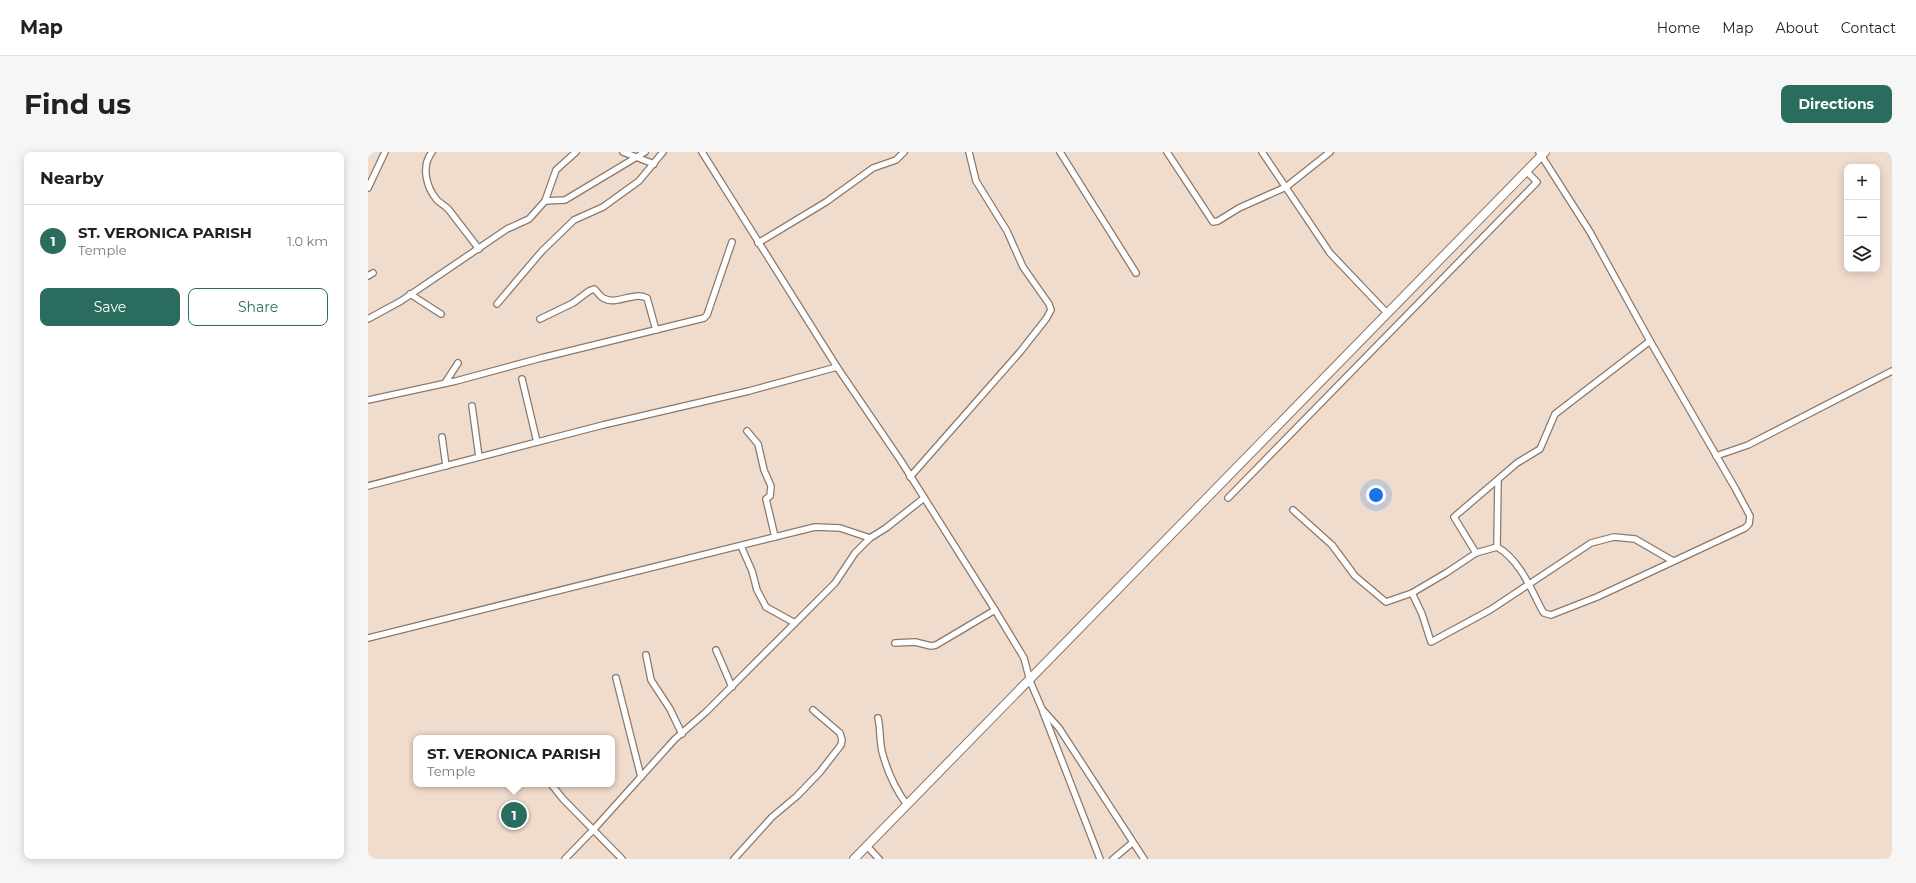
<!DOCTYPE html>
<html lang="en">
<head>
<meta charset="utf-8">
<style>
	:root { --surface:#fff; --page:#f6f6f6; --text:#202124; --muted:#757577; --line:#e0e0e0; --accent:#2a6d5f }
	body { margin:0; font-family:Montserrat,sans-serif; background:var(--page); color:var(--text) }
	.controls { position:absolute; right:12px; top:12px; display:grid; overflow:hidden; border-radius:8px; box-shadow:0 2px 10px #0003 }
	.controls button { width:36px; height:36px; display:grid; place-items:center; padding:0; border:0; border-bottom:1px solid var(--line); background:var(--surface); color:var(--text); font:20px sans-serif }
	.you { position:absolute; left:1008px; top:343px; width:14px; height:14px; margin:-10px; border:3px solid #fff; border-radius:50%; background:#1a73e8; box-shadow:0 0 0 6px #1a73e833 }
	.badge { display:grid; place-items:center; width:26px; height:26px; border-radius:50%; background:var(--accent); color:#fff; font-size:13px; font-weight:700 }
	.pin { position:absolute; translate:-50% -50%; border:2px solid #fff; box-shadow:0 1px 4px #0006 }
	.popup { position:absolute; left:45px; top:583px; width:202px; height:52px; box-sizing:border-box; display:grid; place-content:center; border-radius:8px; background:var(--surface); filter:drop-shadow(0 1px 3px #0005); font-size:13px; white-space:nowrap; color:var(--muted) }
	.popup b { font-size:15px; color:var(--text) }
	.popup::after { content:''; position:absolute; left:50%; top:100%; margin-left:-8px; border:8px solid transparent; border-top-color:var(--surface) }
	.list { margin:0; padding:0; list-style:none }
	h2 { display:flex; justify-content:space-between; align-items:center; height:52px; margin:0; padding:0 16px; font-size:17px }
	h2 small { font-size:13px; font-weight:400; color:var(--muted) }
	.list li { display:grid; grid-template-columns:26px 1fr auto; gap:12px; align-items:center; box-sizing:border-box; height:72px; padding:0 16px; border-top:1px solid var(--line) }
	.list b { display:block; font-size:15px; white-space:nowrap }
	.list p { margin:0; font-size:13px; white-space:nowrap; color:var(--muted) }
	.list em { font-size:13px; font-style:normal; color:var(--muted) }
	.actions { display:flex; gap:8px; padding:12px 16px }
	.actions a { flex:1; padding:9px 0; border:1px solid var(--accent); border-radius:8px; text-align:center; font-size:14px; color:var(--accent) }
	.actions .main { background:var(--accent); color:#fff }
	.icon { flex:none; width:22px; height:22px; fill:none; stroke:currentColor; stroke-width:2; stroke-linecap:round; stroke-linejoin:round }
	.map { position:relative; flex:none; width:1524px; height:707px; overflow:hidden; border-radius:8px }
	header { display:flex; align-items:center; gap:24px; box-sizing:border-box; height:56px; padding:0 20px; background:var(--surface); border-bottom:1px solid var(--line) }
	header strong { font-size:19px }
	nav { display:flex; gap:22px; margin-inline-start:auto; font-size:14px }
	.intro { display:flex; align-items:center; justify-content:space-between; box-sizing:border-box; height:96px; padding:0 24px }
	h1 { margin:0; font-size:28px }
	.button { padding:10px 18px; border-radius:8px; background:var(--accent); color:#fff; font-size:14px; font-weight:700 }
	main { display:flex; gap:24px; padding:0 24px }
	aside { flex:1; background:var(--surface); border-radius:8px; box-shadow:0 2px 10px #0003 }
	.map>svg:first-child { display:block }
	.lines { fill:none; stroke-linecap:round; stroke-linejoin:round }
	.street-casing { stroke:#8a786b; stroke-width:8 }
	.secondary-casing { stroke:#8a786b; stroke-width:10 }
	.street { stroke:#fff; stroke-width:5.5 }
	.secondary { stroke:#fff; stroke-width:8 }
</style>
</head>
<body>
<header>
<strong>Map</strong>
<nav><a>Home</a><a>Map</a><a>About</a><a>Contact</a></nav>
</header>
<div class="intro"><h1>Find us</h1><a class="button">Directions</a></div>
<main>
<aside>
<h2>Nearby<small></small></h2>
<ul class="list">
<li><span class="badge">1</span><div><b>ST. VERONICA PARISH</b><p>Temple</p></div><em>1.0 km</em></li>
</ul>
<div class="actions"><a class="main">Save</a><a>Share</a></div>
</aside>
<div class="map">
<svg width="1524" height="707" viewBox="0 0 1524 707">
	<rect width="100%" height="100%" fill="#f0dccd"/>
	<g class="lines">
		<g class="street-casing">
			<g id="street">
				<path d="M64 0C53 14 58 35 69 48 73 52 78 54 81 58 91 71 101 84 111 97"/>
				<path d="M255 0 286 12"/>
				<path d="M334 0 469 215 533 309 627 458 656 506 662 529 674 557 691 576 776 707"/>
				<path d="M692 0 768 121"/>
				<path d="M799 0 845 70 850 69 871 56 918 35 962 0"/>
				<path d="M894 0 962 101 1019 161"/>
				<path d="M0 36 17 0"/>
				<path d="M177 49 188 18 208 0"/>
				<path d="M390 91 458 50 505 16 528 8 536 0"/>
				<path d="M0 124 5 121"/>
				<path d="M42 142 73 162"/>
				<path d="M129 152 174 99 206 68 235 55 271 29 295 0"/>
				<path d="M0 167 33 149 139 77 161 67 177 49 197 48 277 0"/>
				<path d="M172 167 205 151 221 139 226 137C230 140 231 144 235 146 249 154 264 139 279 146L288 178"/>
				<path d="M154 227 169 290"/>
				<path d="M77 231 90 211"/>
				<path d="M0 248 88 229 173 206 336 166 339 163 364 90"/>
				<path d="M104 254 111 305"/>
				<path d="M379 279 390 292 396 318 403 334 402 344 398 347 407 385"/>
				<path d="M74 285 78 314"/>
				<path d="M1348 304 1380 293 1524 219"/>
				<path d="M542 325 652 200 678 167 683 158 681 152 655 115 639 79 608 29 601 0"/>
				<path d="M0 334 235 273 381 239 469 215"/>
				<path d="M860 346 1169 30 1158 19"/>
				<path d="M925 358 964 393 987 424 1018 450 1044 441 1078 421 1108 401 1129 395C1151 407 1163 437 1174 458L1176 461 1183 463 1229 445 1377 376 1381 372 1382 364 1367 336 1282 189 1222 80 1171 0"/>
				<path d="M373 394 384 419 389 438 398 455 427 471"/>
				<path d="M1129 395 1130 328"/>
				<path d="M1108 401 1086 365 1149 311 1172 297 1187 262 1282 189"/>
				<path d="M1044 441 1054 462 1063 490 1122 458 1223 391 1246 385 1267 387 1305 409"/>
				<path d="M0 486 447 375 472 376 502 386"/>
				<path d="M527 491 547 490 563 494 568 493 627 458"/>
				<path d="M348 498 364 535"/>
				<path d="M278 503 283 528 302 557 314 582"/>
				<path d="M248 526 273 625"/>
				<path d="M675 560 732 707"/>
				<path d="M510 566C513 578 511 591 515 603 520 621 528 638 539 653"/>
				<path d="M183 632 195 647 254 707"/>
				<path d="M499 694 511 707"/>
				<path d="M197 707 226 677 307 587 338 560 467 431 487 401 502 386 518 376 556 346"/>
				<path d="M366 707 404 665 429 644 452 620 473 593 474 588 472 581 445 558"/>
				<path d="M745 707 764 691"/>
			</g>
		</g>
		<g class="secondary-casing">
			<path id="secondary" d="M486 707 1177 0"/>
		</g>
		<use href="#street" class="street"/>
		<use href="#secondary" class="secondary"/>
	</g>
</svg>
<div class="controls">
<button>+</button>
<button>−</button>
<button><svg class="icon" aria-label="layers" viewBox="0 0 24 24"><path d="M12 4l9 5-9 5-9-5zM3 14l9 5 9-5"/></svg></button>
</div>
<div class="you"></div>
<div class="pin badge" style="left:146px;top:663px">1</div>
<div class="popup"><b>ST. VERONICA PARISH</b>Temple</div>
</div>
</main>
</body>
</html>
